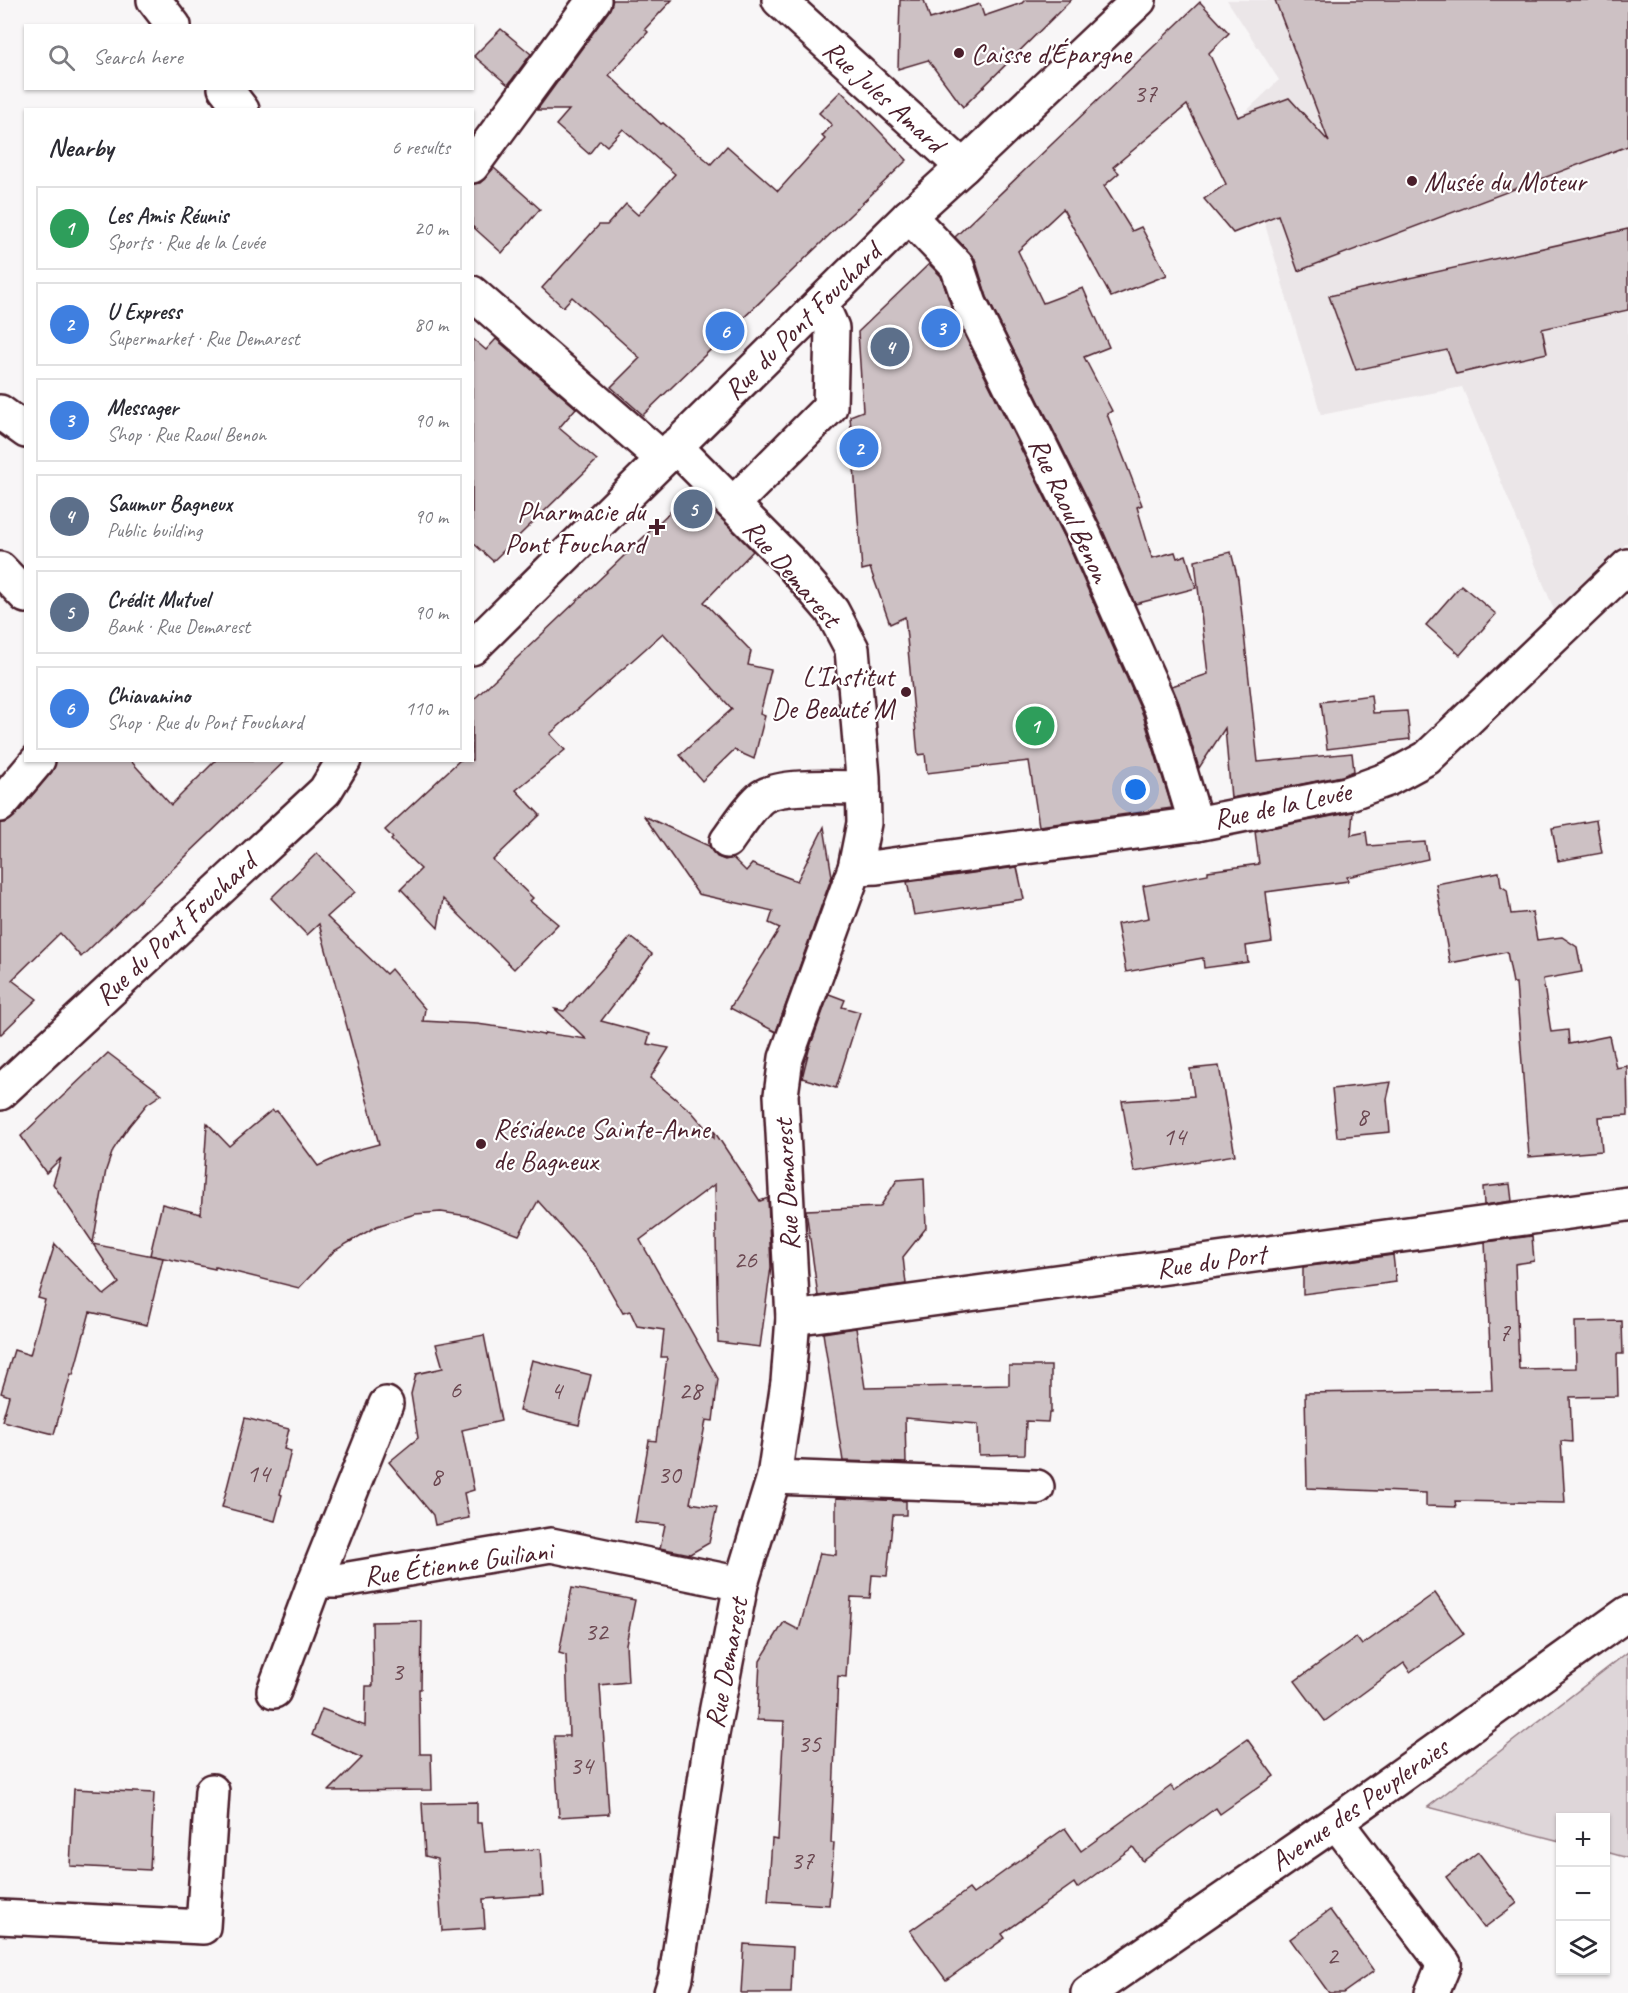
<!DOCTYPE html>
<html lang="en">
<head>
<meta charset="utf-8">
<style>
	:root { --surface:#fff; --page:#f7f7f7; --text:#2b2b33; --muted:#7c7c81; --line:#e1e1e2; --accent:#ea580c }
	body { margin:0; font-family:Caveat,sans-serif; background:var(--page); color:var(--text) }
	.controls { position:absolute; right:18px; bottom:18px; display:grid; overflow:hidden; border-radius:0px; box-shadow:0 2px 4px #0004 }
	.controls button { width:54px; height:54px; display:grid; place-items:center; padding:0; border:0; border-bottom:2px solid var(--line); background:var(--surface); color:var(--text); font:30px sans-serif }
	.you { position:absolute; left:1136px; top:790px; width:21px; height:21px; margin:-15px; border:4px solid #fff; border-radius:50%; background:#1a73e8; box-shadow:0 0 0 9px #1a73e833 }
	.badge { display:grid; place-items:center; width:39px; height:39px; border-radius:50%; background:var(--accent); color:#fff; font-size:20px; font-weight:700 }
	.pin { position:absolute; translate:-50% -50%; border:3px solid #fff; box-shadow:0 2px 6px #0006 }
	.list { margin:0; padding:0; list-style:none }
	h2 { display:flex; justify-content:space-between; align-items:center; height:78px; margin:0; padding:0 24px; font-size:26px }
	h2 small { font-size:20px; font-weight:400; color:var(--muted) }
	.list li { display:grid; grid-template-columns:39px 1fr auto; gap:18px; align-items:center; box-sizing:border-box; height:84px; margin:0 12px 12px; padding:0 12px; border:2px solid var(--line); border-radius:0px }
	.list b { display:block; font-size:22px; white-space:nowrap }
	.list p { margin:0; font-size:20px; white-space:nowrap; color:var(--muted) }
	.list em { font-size:20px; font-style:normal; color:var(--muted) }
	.icon { flex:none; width:33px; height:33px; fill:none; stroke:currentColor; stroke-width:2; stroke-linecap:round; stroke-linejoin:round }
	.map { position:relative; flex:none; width:1628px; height:1993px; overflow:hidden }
	.search { position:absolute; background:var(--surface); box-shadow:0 2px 4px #0004; left:24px; top:24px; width:450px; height:66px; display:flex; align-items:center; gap:15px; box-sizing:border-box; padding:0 21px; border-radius:0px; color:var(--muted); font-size:22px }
	.panel { position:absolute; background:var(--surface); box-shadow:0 2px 4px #0004; left:24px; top:108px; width:450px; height:654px; border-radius:0px }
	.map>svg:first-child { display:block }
	.built { fill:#ebe6e8 }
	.green { fill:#ded6d9; stroke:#947a82; stroke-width:1.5 }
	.building { fill:#cdc1c4; stroke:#4a1f2b; stroke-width:1.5 }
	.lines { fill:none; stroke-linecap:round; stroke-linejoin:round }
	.minor-casing { stroke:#4a1f2b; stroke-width:38 }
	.major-casing { stroke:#4a1f2b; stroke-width:38 }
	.minor { stroke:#fff; stroke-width:33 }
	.major { stroke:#fff; stroke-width:33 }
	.poi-dot { fill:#4a1f2b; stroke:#fff; stroke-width:2 }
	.labels { text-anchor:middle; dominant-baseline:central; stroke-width:4.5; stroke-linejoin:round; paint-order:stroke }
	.number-label { font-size:26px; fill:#6b4851 }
	.poi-label { font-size:28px; fill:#4a1f2b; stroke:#fff; text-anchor:start }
	.street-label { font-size:28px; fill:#4a1f2b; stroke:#fff }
</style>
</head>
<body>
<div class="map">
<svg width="1628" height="1993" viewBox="0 0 1628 1993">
	<rect width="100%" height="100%" fill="#f8f6f7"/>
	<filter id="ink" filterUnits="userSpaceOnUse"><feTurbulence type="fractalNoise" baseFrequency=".0167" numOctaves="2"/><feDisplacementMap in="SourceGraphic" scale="12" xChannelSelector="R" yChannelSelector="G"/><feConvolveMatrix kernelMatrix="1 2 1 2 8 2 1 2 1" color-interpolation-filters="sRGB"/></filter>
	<g filter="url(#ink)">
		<path class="built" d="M1227 0H1628V542L1555 612 1462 387 1321 415 1235 122 1279 80Z"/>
		<path class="green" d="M1628 1652V1858L1606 1852V1818H1560V1841L1428 1807Z"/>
		<g class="building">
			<path d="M613 0H672L645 29 648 32 609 75 661 124 663 123 711 164 727 146 778 191 825 139 822 136 832 125 819 113 841 91 907 160 643 415 611 387 640 358 572 297 563 307 542 288 599 225H607L626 204 638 215 675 174 623 129 607 146 600 140 589 154 556 125 569 110H537L609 11Z"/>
			<path d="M900 0H924L930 19 980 4 984 16 1022 3 1025 0H1071L963 107 928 60 898 69Z"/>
			<path d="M1275 0H1628V146L1298 271 1278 215 1233 233 1204 199 1226 184 1187 105 1113 167 1119 173 1104 186 1132 231 1141 227 1167 275 1111 297 1063 209 1018 251 1043 303 1083 288 1109 347 1084 357 1112 411 1107 414 1142 505 1137 507 1152 558 1175 552 1177 558 1186 555 1196 588 1135 604 1100 524 987 297 975 259 955 237 1200 2 1229 33 1209 53 1238 117 1289 98 1329 142Z"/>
			<path d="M501 29 531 54 508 85 474 56Z"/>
			<path d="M494 168 540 209 502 253 472 226V184L480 183Z"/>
			<path d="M1628 229V310L1542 329 1547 353 1456 374 1447 350 1356 370 1329 296Z"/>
			<path d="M929 264 941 276 953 312 1066 540 1143 715 1172 808 1039 826 1029 761 927 773 925 754 918 755 905 617 890 624 870 568 862 570 850 416 863 411 858 332Z"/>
			<path d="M472 338 486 350 496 339 576 408 559 428 597 460 493 561 472 542Z"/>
			<path d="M693 490 753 551 704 602 751 651 748 665 771 670 760 714 765 716 754 759 734 750 702 781 680 755 732 709 663 633 550 734 565 750 516 790 540 815 493 860 533 898 530 901 558 924 514 969 443 899 438 928 401 889 421 869 391 840 393 838 385 830 460 760H472V701Z"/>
			<path d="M1231 552 1238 579 1258 762 1352 753 1354 771 1342 776 1231 798 1225 728 1199 768 1179 703 1172 686 1208 674 1195 561Z"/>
			<path d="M1461 585 1496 614 1460 655 1426 625Z"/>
			<path d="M1371 695 1373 713 1407 711 1410 739 1327 749 1321 702Z"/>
			<path d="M56 760H130L171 805 216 760H286L81 957 60 933 12 980 37 999 0 1035V823L7 822 14 817 52 772Z"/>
			<path d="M1353 812 1351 835 1366 832 1368 846 1425 842 1428 859 1347 877 1348 881 1266 892 1272 942 1246 946 1248 962 1204 968 1203 958 1126 972 1117 924 1149 918 1143 886 1208 874V871L1259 864 1255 831Z"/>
			<path d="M644 816 709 846 717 857 725 860 733 858 746 871 752 864 797 881 824 827 832 876 776 1032 730 1008 780 928 769 923 773 911 698 894Z"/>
			<path d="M1596 820 1602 853 1558 861 1552 828Z"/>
			<path d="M317 853 355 892 327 917 386 974 391 969 425 1009 423 1021 477 1024 520 1030 543 1035 545 1033 586 1039 555 1009 564 1011 631 937 652 954 601 1021 650 1034 647 1044 669 1048 650 1078 692 1112 714 1138V1131L760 1201 768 1198 771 1267 760 1347 718 1342 715 1184 640 1240 718 1379 713 1421 706 1420 690 1503 717 1507 709 1543 690 1554 660 1548 665 1525 635 1522 649 1440 656 1441 667 1357H661L664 1330 637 1326 630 1311 623 1313 596 1266 538 1201 519 1235 468 1216 441 1212 415 1214 377 1226 334 1251 299 1288 215 1267V1269L150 1255 162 1204 201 1214 207 1123 229 1146 272 1110 274 1112 277 1111 318 1166 349 1152 379 1144 319 924 307 935 271 898Z"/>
			<path d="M1017 867 1024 899 914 915 907 882Z"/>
			<path d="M1499 872 1501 886 1507 890 1511 914 1532 912 1537 940 1562 937 1577 947 1582 972 1543 979 1551 1032 1568 1030 1569 1044 1609 1036 1616 1068 1627 1066 1628 1115 1599 1117 1602 1151 1529 1157 1516 983H1513L1507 952 1450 963 1436 884Z"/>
			<path d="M829 994 845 1000 842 1007 860 1012 836 1088 802 1078 809 1050Z"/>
			<path d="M108 1053 162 1094 147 1104 129 1126 113 1150 106 1170 93 1243 53 1184 61 1158 46 1173 21 1136Z"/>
			<path d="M1219 1066 1235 1155 1134 1172 1122 1101 1194 1096 1190 1069Z"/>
			<path d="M1391 1082 1387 1099 1390 1132 1337 1137 1332 1089Z"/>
			<path d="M924 1178 926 1228 903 1257 906 1284 818 1296 806 1210 880 1207 897 1180Z"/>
			<path d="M1510 1184 1512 1201 1484 1205 1483 1187Z"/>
			<path d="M1532 1236 1534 1261 1515 1264 1519 1369 1576 1368 1575 1322 1622 1321 1623 1354H1617L1618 1396 1570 1397 1572 1442 1561 1441 1565 1503 1455 1501 1456 1507 1426 1506V1493L1307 1488 1305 1393 1492 1390 1485 1242Z"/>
			<path d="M55 1244 104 1295 119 1283 93 1244 163 1258 147 1325 90 1312 73 1375 71 1374 54 1434 2 1421 9 1396 1 1393 14 1350 30 1355 45 1300 38 1298Z"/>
			<path d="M1393 1255 1396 1282 1303 1294V1267Z"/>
			<path d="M856 1328 865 1388 1009 1385V1366H1051V1413H1049L1048 1422 1026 1421 1025 1454 979 1455 978 1424 905 1418 906 1463 843 1461 823 1333Z"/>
			<path d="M484 1335 501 1421 462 1430 474 1490 464 1493 469 1518 435 1525 433 1515 389 1462 418 1438 411 1394 416 1374 443 1368 436 1344Z"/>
			<path d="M532 1360 591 1375 579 1425 519 1411Z"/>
			<path d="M245 1418 289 1429 284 1449 291 1451 280 1494 282 1495 275 1521 222 1507Z"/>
			<path d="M836 1498 906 1501V1515H893L887 1576 872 1575 870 1598 851 1597 846 1677 838 1676 831 1843H834L829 1905 768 1901 772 1839 778 1840 784 1721 757 1720 760 1661 784 1622 799 1630 820 1553 836 1555Z"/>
			<path d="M572 1588 635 1600 626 1644 628 1682 600 1685 609 1814 559 1817 554 1736H569L566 1655 559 1653Z"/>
			<path d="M1435 1593 1464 1634 1410 1672 1404 1663 1325 1721 1295 1681 1356 1637 1362 1645Z"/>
			<path d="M422 1621 421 1689H419L420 1754H431L432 1790 329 1791 362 1758 312 1735 322 1709 365 1726 366 1686H373L372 1622Z"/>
			<path d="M1247 1739 1274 1776 1220 1814 1216 1808 1143 1861 1133 1847 1077 1888 1074 1883 1002 1934 1005 1938 946 1980 910 1931 969 1889 973 1894 1065 1828 1081 1851 1171 1786 1174 1791Z"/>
			<path d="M74 1789 154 1793 150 1870 70 1866Z"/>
			<path d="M477 1802V1823H482L485 1852 540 1849 543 1895 483 1899 485 1928 442 1931 437 1859 425 1856 422 1803Z"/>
			<path d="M1478 1852 1517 1903 1484 1928 1446 1877Z"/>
			<path d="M1330 1910 1374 1971 1343 1993H1329L1290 1939Z"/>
			<path d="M744 1944 793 1947 791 1993H741Z"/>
		</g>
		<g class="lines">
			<g class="minor-casing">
				<g id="minor">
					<path d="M154 0 174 26"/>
					<path d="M779 0 963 167"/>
					<path d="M225 88 242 110"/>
					<path d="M472 166 594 0"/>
					<path d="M909 216 957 266 970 304 1083 532 1161 708 1196 824"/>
					<path d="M472 293 663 459"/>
					<path d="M0 412 26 431"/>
					<path d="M733 504 830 407 832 328 821 303"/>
					<path d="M0 569 26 596"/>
					<path d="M0 805 38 760"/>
					<path d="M727 841C735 830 752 804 762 797 781 784 839 788 863 788"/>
					<path d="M855 868 877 867 1196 824 1347 794 1388 779 1427 758 1628 566"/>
					<path d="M793 1318 1628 1204"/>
					<path d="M774 1477 1037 1487"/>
					<path d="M315 1581H337L551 1545 741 1584"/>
					<path d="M274 1691 315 1581 386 1404"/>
					<path d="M1336 1822 1444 1964 1432 1993"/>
					<path d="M0 1917 203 1927 212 1791"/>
					<path d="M671 1993 676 1977 712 1734 741 1584 774 1477 788 1382 793 1318 781 1095 786 1058 855 868 864 823 863 777 852 649 832 611 789 561 675 446"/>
					<path d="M1088 1993 1336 1822 1628 1613"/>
				</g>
			</g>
			<g class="major-casing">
				<g id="major">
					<path d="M472 648 909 216 963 167 1139 0"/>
					<path d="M0 1093 325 791 344 760"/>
				</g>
			</g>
			<use href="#minor" class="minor"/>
			<use href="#major" class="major"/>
		</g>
	</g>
	<g class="poi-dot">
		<circle cx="959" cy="53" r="6"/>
		<circle cx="1412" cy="181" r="6"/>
		<path d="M654 518h6v6h6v6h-6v6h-6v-6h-6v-6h6z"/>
		<circle cx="906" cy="692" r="6"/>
		<circle cx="481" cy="1144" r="6"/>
	</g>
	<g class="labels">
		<g class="number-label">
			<text x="1145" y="93">37</text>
			<text x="1362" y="1116">8</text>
			<text x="1174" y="1136">14</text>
			<text x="745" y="1259">26</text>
			<text x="1504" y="1332">7</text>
			<text x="455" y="1389">6</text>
			<text x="556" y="1390">4</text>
			<text x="690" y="1390">28</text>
			<text x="258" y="1473">14</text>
			<text x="669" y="1474">30</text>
			<text x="436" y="1476">8</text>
			<text x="596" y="1631">32</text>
			<text x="397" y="1671">3</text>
			<text x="809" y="1743">35</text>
			<text x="581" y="1765">34</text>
			<text x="802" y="1860">37</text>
			<text x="1332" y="1955">2</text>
		</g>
		<g class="poi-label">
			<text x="971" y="53">Caisse d'Épargne</text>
			<text x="1424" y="181">Musée du Moteur</text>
			<text x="645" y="511" text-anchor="end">Pharmacie du<tspan x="645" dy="32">Pont Fouchard</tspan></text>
			<text x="894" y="676" text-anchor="end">L'Institut<tspan x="894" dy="32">De Beauté M</tspan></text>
			<text x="493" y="1128">Résidence Sainte-Anne<tspan x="493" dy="32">de Bagneux</tspan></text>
		</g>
		<g class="street-label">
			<text transform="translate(884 96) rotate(42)">Rue Jules Amard</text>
			<text transform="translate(802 321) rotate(-45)">Rue du Pont Fouchard</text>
			<text transform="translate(1070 510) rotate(65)">Rue Raoul Benon</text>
			<text transform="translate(792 573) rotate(49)">Rue Demarest</text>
			<text transform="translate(1282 805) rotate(-12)">Rue de la Levée</text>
			<text transform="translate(175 929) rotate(-43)">Rue du Pont Fouchard</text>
			<text transform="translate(786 1185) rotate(-93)">Rue Demarest</text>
			<text transform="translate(1211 1261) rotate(-8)">Rue du Port</text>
			<text transform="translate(458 1563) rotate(-8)">Rue Étienne Guiliani</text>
			<text transform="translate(726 1663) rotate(-79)">Rue Demarest</text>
			<text transform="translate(1359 1804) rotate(-35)">Avenue des Peupleraies</text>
		</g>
	</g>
</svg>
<div class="controls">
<button>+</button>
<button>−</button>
<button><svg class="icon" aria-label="layers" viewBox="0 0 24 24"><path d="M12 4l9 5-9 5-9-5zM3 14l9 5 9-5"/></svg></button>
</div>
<div class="you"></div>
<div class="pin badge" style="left:1035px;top:726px;background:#2e9e5b">1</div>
<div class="pin badge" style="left:859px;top:448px;background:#3f7fe0">2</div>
<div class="pin badge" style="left:941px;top:328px;background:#3f7fe0">3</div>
<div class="pin badge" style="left:890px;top:347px;background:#5c6f8a">4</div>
<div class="pin badge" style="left:693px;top:509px;background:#5c6f8a">5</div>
<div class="pin badge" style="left:725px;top:331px;background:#3f7fe0">6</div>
<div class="search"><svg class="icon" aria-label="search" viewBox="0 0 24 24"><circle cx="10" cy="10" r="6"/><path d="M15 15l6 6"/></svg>Search here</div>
<section class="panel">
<h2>Nearby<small>6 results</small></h2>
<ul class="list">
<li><span class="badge" style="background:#2e9e5b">1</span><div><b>Les Amis Réunis</b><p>Sports · Rue de la Levée</p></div><em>20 m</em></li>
<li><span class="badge" style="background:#3f7fe0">2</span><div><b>U Express</b><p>Supermarket · Rue Demarest</p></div><em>80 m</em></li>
<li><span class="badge" style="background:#3f7fe0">3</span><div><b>Messager</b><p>Shop · Rue Raoul Benon</p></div><em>90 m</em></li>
<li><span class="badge" style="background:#5c6f8a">4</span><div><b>Saumur Bagneux</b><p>Public building</p></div><em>90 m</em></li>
<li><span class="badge" style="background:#5c6f8a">5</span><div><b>Crédit Mutuel</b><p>Bank · Rue Demarest</p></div><em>90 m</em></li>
<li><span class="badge" style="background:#3f7fe0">6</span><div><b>Chiavanino</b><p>Shop · Rue du Pont Fouchard</p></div><em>110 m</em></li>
</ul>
</section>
</div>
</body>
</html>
